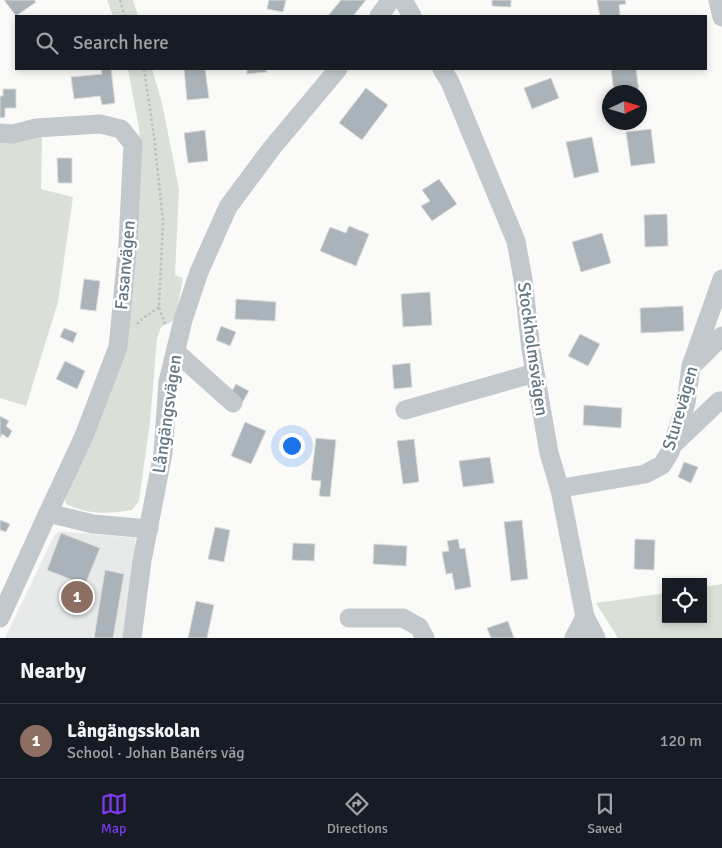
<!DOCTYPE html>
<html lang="en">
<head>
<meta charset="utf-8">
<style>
	:root { --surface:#171b24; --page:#20242c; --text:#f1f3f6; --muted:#9ea1a6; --line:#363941; --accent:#7c3aed }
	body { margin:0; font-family:Signika,sans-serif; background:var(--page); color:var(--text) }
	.controls { position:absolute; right:15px; bottom:15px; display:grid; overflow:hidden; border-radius:0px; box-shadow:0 2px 8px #0003 }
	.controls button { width:45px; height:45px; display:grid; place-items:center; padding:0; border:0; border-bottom:1px solid var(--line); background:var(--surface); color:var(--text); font:25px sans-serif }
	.compass { position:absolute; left:602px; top:85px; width:45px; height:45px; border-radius:50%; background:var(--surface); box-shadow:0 2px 8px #0003; rotate:86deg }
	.you { position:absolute; left:291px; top:445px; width:18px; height:18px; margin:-12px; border:4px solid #fff; border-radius:50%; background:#1a73e8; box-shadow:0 0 0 8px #1a73e833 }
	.badge { display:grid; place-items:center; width:32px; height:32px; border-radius:50%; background:var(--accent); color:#fff; font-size:16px; font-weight:700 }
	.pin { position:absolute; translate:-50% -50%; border:2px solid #fff; box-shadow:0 1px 5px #0006 }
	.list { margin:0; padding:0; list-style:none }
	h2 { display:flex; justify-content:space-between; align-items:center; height:65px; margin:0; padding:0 20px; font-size:21px }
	h2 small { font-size:16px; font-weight:400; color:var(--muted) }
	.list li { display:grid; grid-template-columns:32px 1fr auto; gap:15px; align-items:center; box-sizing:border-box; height:75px; padding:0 20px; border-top:1px solid var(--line) }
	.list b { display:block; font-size:19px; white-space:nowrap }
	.list p { margin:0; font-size:16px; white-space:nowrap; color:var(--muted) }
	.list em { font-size:16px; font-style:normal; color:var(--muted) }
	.icon { flex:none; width:28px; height:28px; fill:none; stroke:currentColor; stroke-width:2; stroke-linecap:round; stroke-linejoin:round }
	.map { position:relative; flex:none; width:722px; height:638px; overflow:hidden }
	.search { position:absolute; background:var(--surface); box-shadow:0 2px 8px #0003; left:15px; right:15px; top:15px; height:55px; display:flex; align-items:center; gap:12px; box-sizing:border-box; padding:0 18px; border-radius:0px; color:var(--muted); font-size:19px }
	.sheet { height:140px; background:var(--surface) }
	nav { display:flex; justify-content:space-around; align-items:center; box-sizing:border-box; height:70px; border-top:1px solid var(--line); background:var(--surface); font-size:14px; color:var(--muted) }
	nav a { display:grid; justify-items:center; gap:2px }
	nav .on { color:var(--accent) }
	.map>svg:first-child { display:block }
	.built { fill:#e8e9e9 }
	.green { fill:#dadfd7 }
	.building { fill:#aab3b9; stroke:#dcdcda }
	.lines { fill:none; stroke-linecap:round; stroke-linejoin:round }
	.path { stroke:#bbbfc2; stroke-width:2.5; stroke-dasharray:2.5 2.5; stroke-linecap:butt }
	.minor { stroke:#c3c8cc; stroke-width:19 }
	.labels { text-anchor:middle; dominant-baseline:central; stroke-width:5; stroke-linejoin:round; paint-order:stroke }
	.street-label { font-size:18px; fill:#657683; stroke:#fff }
</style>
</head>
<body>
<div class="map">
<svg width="722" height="638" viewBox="0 0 722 638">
	<rect width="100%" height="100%" fill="#fafaf8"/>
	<path class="built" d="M59 531 135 538 136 557 123 638H5L54 536Z"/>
	<g class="green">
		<path d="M107 0H133L138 16H113Z"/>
		<path d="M128 69H152L162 103 179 189 175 275 183 278 175 320 161 327 157 338 150 422 139 501 132 510C106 514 90 515 66 504L63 490 118 370 141 158 139 128Z"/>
		<path d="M42 137 41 189 73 197 58 302 26 406 0 398V142Z"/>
		<path d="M722 584V638H618L596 603 666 593V619H703V587Z"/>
	</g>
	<g class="building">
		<path d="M4 0H34L36 2 16 16Z"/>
		<path d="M269 0H286L283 12 267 9Z"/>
		<path d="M341 0H366L353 16H328Z"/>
		<path d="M492 0H511V7L492 6Z"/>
		<path d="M597 0H625L626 4 619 5 620 16H600Z"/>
		<path d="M101 69H111L115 103 102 105 100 96 74 99 71 77 102 74Z"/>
		<path d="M184 69H205L209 98 187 100Z"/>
		<path d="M247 69H266L267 72 247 74Z"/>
		<path d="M611 69H636L639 92H614Z"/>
		<path d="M551 78 559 98 532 109 524 88Z"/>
		<path d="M366 88 388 105 362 140 339 123Z"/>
		<path d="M3 89H16V108H5V117L0 118V96H3Z"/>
		<path d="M651 129 655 163 631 166 626 132Z"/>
		<path d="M205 130 208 161 188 163 184 133Z"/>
		<path d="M592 137 599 172 574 178 566 142Z"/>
		<path d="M57 158H72V183H58Z"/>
		<path d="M439 179 457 204 432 221 421 206 430 201 422 190Z"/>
		<path d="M667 214 668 246 645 247 644 215Z"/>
		<path d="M349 226 369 234 356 266 320 251 330 227 346 233Z"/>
		<path d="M602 233 611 263 581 272 572 242Z"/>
		<path d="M84 279 100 281 96 311 80 309Z"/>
		<path d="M430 292 432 325 403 327 401 294Z"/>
		<path d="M236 299 276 302 275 321 235 319Z"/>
		<path d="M683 306 684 331 641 333 640 308Z"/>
		<path d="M221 326 236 332 230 346 216 340Z"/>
		<path d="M64 328 77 333 73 343 60 337Z"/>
		<path d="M580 334 600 344 588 366 568 356Z"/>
		<path d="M65 361 85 371 77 389 56 379Z"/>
		<path d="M410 363 412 387 394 389 392 365Z"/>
		<path d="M236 384 249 391 242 403 229 396Z"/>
		<path d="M584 405 622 408 621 428 583 425Z"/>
		<path d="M0 416 9 421 6 426 12 431 8 438 2 434 0 438Z"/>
		<path d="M245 422 266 431 251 464 231 456Z"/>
		<path d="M316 438 336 440 330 497 319 496 321 481 311 480Z"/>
		<path d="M414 439 419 482 403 484 397 441Z"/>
		<path d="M490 457 494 483 463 487 459 461Z"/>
		<path d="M684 462 698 467 691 483 678 477Z"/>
		<path d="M0 520 10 524 6 532 0 530Z"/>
		<path d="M522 520 528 579 511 581 504 522Z"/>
		<path d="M215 527 230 530 224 562 208 559Z"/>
		<path d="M61 533 100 548 85 585 47 570Z"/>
		<path d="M458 539 460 549 465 548 471 587 455 590 452 573 446 574 442 552 449 551 447 541Z"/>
		<path d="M635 539 655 540 654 570 634 569Z"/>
		<path d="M293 543 315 544 314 561 292 560Z"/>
		<path d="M374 544 407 546 406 566 373 564Z"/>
		<path d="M105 570 124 574 113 638H94Z"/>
		<path d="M196 601 214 605 207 638H188Z"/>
		<path d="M508 621 514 638H491L487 628Z"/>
	</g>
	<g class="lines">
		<g class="path">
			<path d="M120 0 125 16"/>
			<path d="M144 69 154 136 163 221 159 307 165 324"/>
			<path d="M137 324 142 319 159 307"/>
		</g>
		<g class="minor">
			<path d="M403 0 412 16"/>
			<path d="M718 0 722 17"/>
			<path d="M379 16 391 0"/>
			<path d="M442 69 450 82 516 241 523 279 531 350 549 453 560 490 585 617 596 638"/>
			<path d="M0 133 13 134 36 128 100 124 121 129 133 144 128 243 118 347 84 436 48 513"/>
			<path d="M176 352 233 403"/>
			<path d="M696 362 722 336"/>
			<path d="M405 410 535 373"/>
			<path d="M675 443 719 401H722"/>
			<path d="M560 490 568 487 645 474 662 465 670 452 686 403 691 366 722 279"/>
			<path d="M0 618 48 513 93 524 149 529"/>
			<path d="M349 618H403L419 627 425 638"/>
			<path d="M132 638 142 561 163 453 168 382 183 320 199 272 228 207 271 149 338 69"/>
			<path d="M574 638 585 617"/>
		</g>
	</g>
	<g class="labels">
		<g class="street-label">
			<text transform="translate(125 265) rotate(-85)">Fasanvägen</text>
			<text transform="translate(533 349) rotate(82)">Stockholmsvägen</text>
			<text transform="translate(680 408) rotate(-74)">Sturevägen</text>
			<text transform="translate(167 414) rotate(-82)">Långängsvägen</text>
		</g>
	</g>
</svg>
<div class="controls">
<button><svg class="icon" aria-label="locate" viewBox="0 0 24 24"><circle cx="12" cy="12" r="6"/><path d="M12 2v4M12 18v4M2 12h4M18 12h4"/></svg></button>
</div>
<svg class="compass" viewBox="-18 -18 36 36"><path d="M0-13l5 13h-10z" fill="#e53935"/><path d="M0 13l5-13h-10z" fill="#9ea1a6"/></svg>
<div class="you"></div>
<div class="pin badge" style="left:77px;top:597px;background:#8d6e63">1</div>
<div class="search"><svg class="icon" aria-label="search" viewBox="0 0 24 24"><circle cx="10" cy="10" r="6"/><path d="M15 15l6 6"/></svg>Search here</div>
</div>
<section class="sheet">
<h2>Nearby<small></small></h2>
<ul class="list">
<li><span class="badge" style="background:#8d6e63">1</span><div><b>Långängsskolan</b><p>School · Johan Banérs väg</p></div><em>120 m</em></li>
</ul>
</section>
<nav>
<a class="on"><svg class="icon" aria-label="map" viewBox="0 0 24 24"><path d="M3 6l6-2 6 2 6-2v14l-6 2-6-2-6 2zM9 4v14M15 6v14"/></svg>Map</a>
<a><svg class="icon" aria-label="directions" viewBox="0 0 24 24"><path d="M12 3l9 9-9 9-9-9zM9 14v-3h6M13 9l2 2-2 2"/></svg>Directions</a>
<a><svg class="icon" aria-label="saved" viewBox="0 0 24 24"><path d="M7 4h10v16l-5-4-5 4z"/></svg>Saved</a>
</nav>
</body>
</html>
